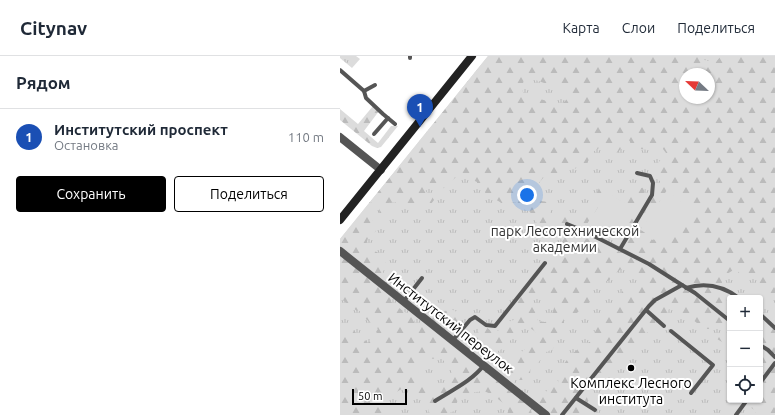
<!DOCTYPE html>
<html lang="ru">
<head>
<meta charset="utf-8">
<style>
	:root { --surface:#fff; --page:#f6f6f7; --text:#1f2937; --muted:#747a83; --line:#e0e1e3; --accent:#000 }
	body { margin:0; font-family:Ubuntu,sans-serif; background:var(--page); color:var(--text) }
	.controls { position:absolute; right:12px; bottom:12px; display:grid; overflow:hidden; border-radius:4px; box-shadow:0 1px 3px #0004 }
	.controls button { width:36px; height:36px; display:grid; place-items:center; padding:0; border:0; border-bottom:1px solid var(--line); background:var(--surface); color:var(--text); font:20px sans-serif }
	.compass { position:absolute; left:339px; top:12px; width:36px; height:36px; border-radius:50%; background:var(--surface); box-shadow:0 1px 3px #0004; rotate:293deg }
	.scale { position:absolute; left:12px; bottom:10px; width:55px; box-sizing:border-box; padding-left:4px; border:2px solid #000; border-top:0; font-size:11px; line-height:14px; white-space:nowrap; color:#000; -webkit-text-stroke:3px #fff; paint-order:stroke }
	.you { position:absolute; left:187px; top:139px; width:14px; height:14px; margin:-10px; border:3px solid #fff; border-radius:50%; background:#1a73e8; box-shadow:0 0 0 6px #1a73e833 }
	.badge { display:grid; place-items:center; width:26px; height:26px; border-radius:50%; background:var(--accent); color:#fff; font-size:13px; font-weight:700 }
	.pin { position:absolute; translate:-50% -33px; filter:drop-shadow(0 1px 2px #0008) }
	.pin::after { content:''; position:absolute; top:21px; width:14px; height:12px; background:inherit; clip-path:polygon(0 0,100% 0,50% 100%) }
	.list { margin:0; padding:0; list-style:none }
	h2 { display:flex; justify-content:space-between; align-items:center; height:52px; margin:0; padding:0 16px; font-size:17px }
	h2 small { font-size:13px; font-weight:400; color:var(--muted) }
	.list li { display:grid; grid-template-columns:26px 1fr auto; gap:12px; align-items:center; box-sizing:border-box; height:56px; padding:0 16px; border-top:1px solid var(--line) }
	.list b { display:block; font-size:15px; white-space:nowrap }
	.list p { margin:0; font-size:13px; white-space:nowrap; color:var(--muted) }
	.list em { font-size:13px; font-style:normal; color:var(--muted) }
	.actions { display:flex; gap:8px; padding:12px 16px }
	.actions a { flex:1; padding:9px 0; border:1px solid var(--accent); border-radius:4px; text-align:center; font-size:14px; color:var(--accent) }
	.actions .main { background:var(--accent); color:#fff }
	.icon { flex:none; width:22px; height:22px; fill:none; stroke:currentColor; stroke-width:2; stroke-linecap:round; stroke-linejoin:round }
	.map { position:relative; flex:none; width:435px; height:359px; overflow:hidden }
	header { display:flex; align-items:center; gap:24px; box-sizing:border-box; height:56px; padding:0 20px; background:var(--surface); border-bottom:1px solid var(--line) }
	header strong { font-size:19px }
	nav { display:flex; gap:22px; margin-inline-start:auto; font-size:14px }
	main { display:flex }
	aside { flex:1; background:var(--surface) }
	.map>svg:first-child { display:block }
	.grass { fill:url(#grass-tufts); fill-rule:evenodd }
	.forest { fill:url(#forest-firs); fill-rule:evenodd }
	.garden { fill:#dcdcdc }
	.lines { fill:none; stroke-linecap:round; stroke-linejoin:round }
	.service { stroke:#555; stroke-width:4 }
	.minor { stroke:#555; stroke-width:8 }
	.tertiary { stroke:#555; stroke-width:8 }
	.secondary { stroke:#222; stroke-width:8 }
	.poi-dot { fill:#000; stroke:#fff; stroke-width:1.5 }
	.labels { text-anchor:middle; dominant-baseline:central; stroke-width:4; stroke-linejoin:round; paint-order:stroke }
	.park-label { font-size:14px; fill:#333; stroke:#fff }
	.street-label { font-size:14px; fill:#000; stroke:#fff }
	.poi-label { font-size:14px; fill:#000; stroke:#fff }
</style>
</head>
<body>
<header>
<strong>Citynav</strong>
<nav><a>Карта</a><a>Слои</a><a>Поделиться</a></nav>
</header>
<main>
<aside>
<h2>Рядом<small></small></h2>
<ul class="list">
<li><span class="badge" style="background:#1a4fb4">1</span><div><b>Институтский проспект</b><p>Остановка</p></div><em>110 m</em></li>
</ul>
<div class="actions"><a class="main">Сохранить</a><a>Поделиться</a></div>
</aside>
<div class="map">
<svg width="435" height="359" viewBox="0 0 435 359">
	<defs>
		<pattern id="grass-tufts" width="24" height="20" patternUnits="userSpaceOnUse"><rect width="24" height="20" fill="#dcdcdc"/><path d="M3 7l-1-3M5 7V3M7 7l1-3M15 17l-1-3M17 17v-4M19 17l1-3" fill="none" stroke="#bbb"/></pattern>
		<pattern id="forest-firs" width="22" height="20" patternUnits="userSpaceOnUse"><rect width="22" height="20" fill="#dcdcdc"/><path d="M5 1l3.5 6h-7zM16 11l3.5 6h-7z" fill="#bbb"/></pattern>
	</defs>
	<rect width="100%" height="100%" fill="#fff"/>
	<g class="grass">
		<path d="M0 0H16L20 3 12 12 0 2Z"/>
		<path d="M148 0H435V359H0V183ZM345 18H369V42H345ZM390 242H420V344H390Z"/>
	</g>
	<g class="forest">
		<path d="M148 0H360L361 3 375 7 381 0H435V238L423 239 420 237 419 224 413 220H403L395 213 387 218 380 230 385 243 390 247V269L388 267H378L369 273H365L353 264 344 261 333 252 329 253 325 259 315 263V273L304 278 301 284 292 290 279 304 277 315 271 324 262 327 253 323 249 327V330L242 338 247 341 248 345 245 350 244 357 243 359H210L195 352 191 354 192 359H166L168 356V351L153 339 144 335 120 338 114 355 105 359H92L89 356 85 342 69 331H65L41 345 57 358 72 359H0V265L5 269 4 271 8 274 10 272 28 287 31 283 35 285 39 279 36 276 38 273 21 259 22 257 18 254 17 255 0 242V183ZM345 18H369V42H345ZM187 21 207 28H217L221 33 228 34 229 38V41L222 48 210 46 197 42 184 43C183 35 180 27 187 21ZM288 82 293 91 300 93 310 94 320 89 326 97C321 104 312 112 314 121L323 127V130L318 132 306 155 299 163 295 154 282 167 279 188 280 191 295 195 300 201 312 208V211L306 213 287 197 273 195 264 191 258 183C241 183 241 183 230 171L234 165 233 161 224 156 219 159H212L208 146 201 145 197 140V129L204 121 219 120 227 114 235 113 240 108 245 110 253 96 259 92C263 94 268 98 272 98 280 99 283 88 285 83ZM125 120 137 126V130L145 136C147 143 148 143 155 144 158 144 161 147 164 149L174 146 179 148 181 152 190 156 198 169 202 173H207L222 184 213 201 206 206 201 215 197 217 176 245 175 250 179 253 181 257C176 264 172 265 164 267L158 275C149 276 149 272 142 268L138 271 139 276 134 284H129L115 286 112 283 118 275 121 265 117 256 111 253 105 255 77 271 74 269 75 262 72 260 66 257 51 246C53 241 57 239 58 234L44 224 43 216 46 205C38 197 38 194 27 195L25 192 28 182 36 175C36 166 27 159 31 149 32 144 34 144 38 143L41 145C40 151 37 156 42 161L46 160C48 156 49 152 48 147L58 146 88 152 94 144 91 139 87 137 85 133 89 130 99 133 104 132 115 122ZM322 140H336L339 142 345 161 315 183 312 184 306 176 300 174 318 149ZM282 212 291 216 299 227 296 233 293 234 286 231 283 233 278 248 268 251 262 256 251 285 238 293 230 300 219 314 218 328 211 329C207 336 202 340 194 343L190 338 179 335 174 327 175 324H182L190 318 191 306 196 308 199 306 204 297 213 293 214 287C225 278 225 270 223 258L226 257 232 261 250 246 253 230 268 225ZM197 238C204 239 211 244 215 249 213 254 211 265 205 266 204 266 199 265 198 265 196 256 189 244 197 238ZM187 272H190L196 276 187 291 174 303H171L166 299 163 300 161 308 157 309 152 306V302L156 296 166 291 176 275ZM101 302 112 313 111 328H83L78 316C82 300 87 304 101 302Z"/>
		<path d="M33 50 39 55 24 75 38 87 51 70H58L41 91 37 92 32 90 0 64V53L18 68Z"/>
		<path d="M265 130 267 137 265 144 246 169 244 175 241 174 239 171 242 161 251 151 259 132Z"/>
		<path d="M305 131C303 142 303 147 291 150L285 146 283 140 290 135 295 140 301 132Z"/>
		<path d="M435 264V359H414L416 355 407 349 406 344H420V328H422L427 320 423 315 420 316V273L424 272 428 266Z"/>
		<path d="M390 270V292L389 290 377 283 378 280 384 277Z"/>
	</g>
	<g class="garden">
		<path d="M327 134 352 155 325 191 301 174Z"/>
		<path d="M267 137 297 154 278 186 246 170Z"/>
	</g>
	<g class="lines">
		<g class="service">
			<path d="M70 2V0"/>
			<path d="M0 14 24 35 26 42 43 58 55 68"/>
			<path d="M24 35 35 29"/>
			<path d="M34 78 48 62"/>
			<path d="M227 168 244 175 309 208 342 229"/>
			<path d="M280 193 312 139 313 127 310 120 297 117"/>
			<path d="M346 232C366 226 383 230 399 242"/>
			<path d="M64 245 82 222"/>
			<path d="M306 254 324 270"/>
			<path d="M420 258 435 272"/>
			<path d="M331 275 373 309 351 337"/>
			<path d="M113 284 130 264 135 261 146 269 155 270 205 207"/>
			<path d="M420 289 428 294 435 301"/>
			<path d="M420 327 435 307"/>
			<path d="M236 342 255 354"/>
			<path d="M95 345C112 334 132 325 144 309"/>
			<path d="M222 359 309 250 315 244 342 229 355 237 390 265"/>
			<path d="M396 359 407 344"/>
		</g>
		<path class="minor" d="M0 195 206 359"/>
		<path class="tertiary" d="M0 81 41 114"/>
		<path class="secondary" d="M0 164 132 0"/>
	</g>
	<circle class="poi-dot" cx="291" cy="312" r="4"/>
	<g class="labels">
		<g class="park-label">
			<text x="225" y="175">парк Лесотехнической<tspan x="225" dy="16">академии</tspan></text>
		</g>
		<g class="street-label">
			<text transform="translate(111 267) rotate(38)">Институтский переулок</text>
		</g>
		<g class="poi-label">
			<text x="291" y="327">Комплекс Лесного<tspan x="291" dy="16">института</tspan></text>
		</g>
	</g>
</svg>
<div class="controls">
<button>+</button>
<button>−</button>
<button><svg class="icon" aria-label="locate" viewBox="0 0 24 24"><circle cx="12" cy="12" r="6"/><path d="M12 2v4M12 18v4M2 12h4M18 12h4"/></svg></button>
</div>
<svg class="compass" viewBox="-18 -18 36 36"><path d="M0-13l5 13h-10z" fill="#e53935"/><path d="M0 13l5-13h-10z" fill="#747a83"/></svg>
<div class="scale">50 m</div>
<div class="you"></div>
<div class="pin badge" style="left:80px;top:71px;background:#1a4fb4">1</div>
</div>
</main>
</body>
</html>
